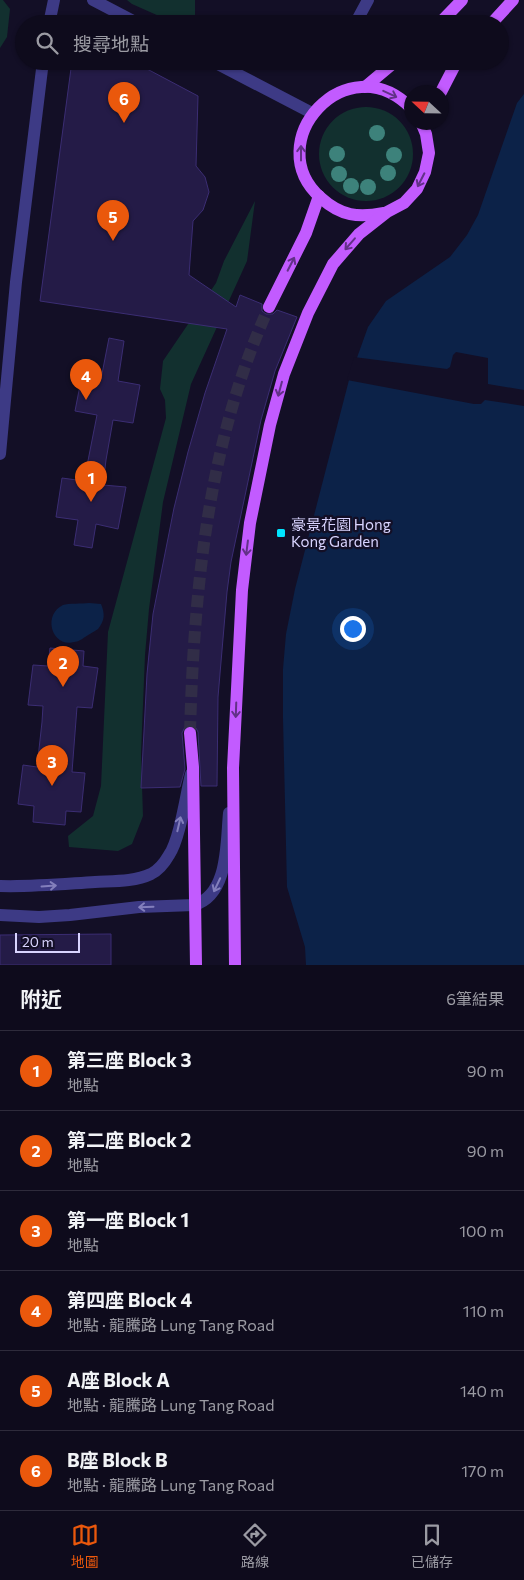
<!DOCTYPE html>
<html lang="zh-TW">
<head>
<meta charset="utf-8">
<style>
	:root { --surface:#0e0b1c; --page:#171425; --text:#f1f3f6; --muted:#9b9ba3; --line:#2e2b3b; --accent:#ea580c }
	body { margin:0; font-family:Commissioner,"Noto Sans TC",sans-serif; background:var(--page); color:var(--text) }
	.compass { position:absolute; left:404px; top:85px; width:45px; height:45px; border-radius:50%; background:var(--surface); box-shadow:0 1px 4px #0004; rotate:292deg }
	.scale { position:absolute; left:15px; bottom:12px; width:65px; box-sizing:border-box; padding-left:5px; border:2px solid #d9d4ff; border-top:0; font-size:14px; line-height:18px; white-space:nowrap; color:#d9d4ff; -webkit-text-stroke:4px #130f26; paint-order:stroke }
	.you { position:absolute; left:352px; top:628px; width:18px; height:18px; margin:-12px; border:4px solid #fff; border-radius:50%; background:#1a73e8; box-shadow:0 0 0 8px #1a73e833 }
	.badge { display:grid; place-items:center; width:32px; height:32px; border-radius:50%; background:var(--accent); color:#fff; font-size:16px; font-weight:700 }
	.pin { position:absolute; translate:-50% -41px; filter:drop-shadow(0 1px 2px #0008) }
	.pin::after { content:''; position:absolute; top:26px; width:18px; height:15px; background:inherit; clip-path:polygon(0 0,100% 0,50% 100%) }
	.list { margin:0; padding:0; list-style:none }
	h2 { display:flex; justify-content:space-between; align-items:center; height:65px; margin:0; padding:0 20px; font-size:21px }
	h2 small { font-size:16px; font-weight:400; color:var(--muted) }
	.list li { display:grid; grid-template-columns:32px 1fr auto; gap:15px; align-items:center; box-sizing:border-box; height:80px; padding:0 20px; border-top:1px solid var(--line) }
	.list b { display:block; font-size:19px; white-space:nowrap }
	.list p { margin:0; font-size:16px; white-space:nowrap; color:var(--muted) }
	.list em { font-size:16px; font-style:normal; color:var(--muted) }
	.icon { flex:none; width:28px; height:28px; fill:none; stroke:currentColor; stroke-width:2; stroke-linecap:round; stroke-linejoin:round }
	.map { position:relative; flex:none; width:524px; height:965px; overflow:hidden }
	.search { position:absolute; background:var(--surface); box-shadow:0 1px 4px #0004; left:15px; right:15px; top:15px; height:55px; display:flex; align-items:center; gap:12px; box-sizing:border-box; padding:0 18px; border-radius:28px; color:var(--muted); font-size:19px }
	.sheet { height:545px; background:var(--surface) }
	nav { display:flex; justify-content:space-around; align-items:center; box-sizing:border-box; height:70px; border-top:1px solid var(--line); background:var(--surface); font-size:14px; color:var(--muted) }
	nav a { display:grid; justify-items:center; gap:2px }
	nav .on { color:var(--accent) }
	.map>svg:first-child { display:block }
	.green { fill:#12302f }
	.water { fill:#0c2248 }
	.pier { fill:#130f26 }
	.building { fill:#241b47; stroke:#3b2d73 }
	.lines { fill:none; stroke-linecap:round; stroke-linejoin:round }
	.major-tunnel { stroke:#312d47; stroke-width:12; stroke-dasharray:12 6; stroke-linecap:butt }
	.minor { stroke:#3d3a85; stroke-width:12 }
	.major { stroke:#c25bff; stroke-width:12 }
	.tree { fill:#3d827b }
	.oneway { stroke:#623188 }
	.oneway2 { stroke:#837fbc }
	.poi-dot { fill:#00e5ff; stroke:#130f26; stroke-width:2 }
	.labels { text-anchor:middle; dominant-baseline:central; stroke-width:4.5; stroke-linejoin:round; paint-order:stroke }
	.poi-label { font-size:15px; fill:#d9d4ff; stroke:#130f26; text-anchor:start }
</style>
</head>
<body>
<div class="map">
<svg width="524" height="965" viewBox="0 0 524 965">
	<rect width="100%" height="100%" fill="#130f26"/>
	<g class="green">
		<path d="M0 0H3L10 9 7 37 0 48Z"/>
		<path d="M127 0H195V24H177L132 4Z"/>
		<circle cx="366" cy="154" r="47"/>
		<path d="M255 201 247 261 191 384 163 502 149 609 145 655 141 754 143 816 132 844 118 851 69 847 68 836 93 816 101 786 108 632 166 418 165 400 160 389 163 361 216 283 224 261Z"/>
	</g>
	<g class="water">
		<path d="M524 94V965H306L305 947 287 887 283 718V669L286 634 295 589 349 380 368 327 386 301 450 257 467 235 478 215 517 103Z"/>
		<path d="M89 603 101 604C105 614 105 620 98 629 94 632 89 634 85 637 82 639 78 642 74 642 52 648 42 615 63 605 68 603 82 604 89 603Z"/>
	</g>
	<path class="pier" d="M456 352 488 358V384L524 390V406L485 400 481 404H474L347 380 354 357 447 369 450 367 453 355Z"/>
	<g class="building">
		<path d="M72 61H132L198 96 196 166 205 177 209 192 203 210 193 221 189 275 236 307 240 295 262 304V311L266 314H273L277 310 297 317 275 371 261 420 231 562 227 592 218 697 217 786H201L198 732 196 728 190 725 185 727 182 733 185 769 180 787 141 788 147 674 153 614 174 508 188 452 205 393 227 329 40 301Z"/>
		<path d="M109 338 124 341 118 381 140 385 133 423 113 420 106 460 103 485 126 487 118 529 96 524 92 548 74 545 78 520 56 517 62 478 84 481 97 415 75 411 82 375 101 379Z"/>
		<path d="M50 648 84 651 83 666 98 668 92 708 77 707 72 772 85 773 81 812 66 811 65 825 33 822 34 806 18 804 23 765 37 767 42 722 43 706 28 705 33 665 48 666Z"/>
		<path d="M111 934V965H0V935Z"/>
	</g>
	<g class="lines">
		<path class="major-tunnel" d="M190 733C194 589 208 440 269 307"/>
		<g class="minor">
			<path d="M93 0 139 24"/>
			<path d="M49 24 54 0"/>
			<path d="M355 24 368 0"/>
			<path d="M212 61 312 113"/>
			<path d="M0 454 16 282 43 61"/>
			<path d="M0 886C32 887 63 884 95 882 113 881 134 882 151 874 159 870 165 862 169 855 180 839 186 794 191 774"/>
			<path d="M0 915 39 917 70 915 139 907 194 905C229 895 226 842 229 813"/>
		</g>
		<g class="major">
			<path d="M439 24 462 0"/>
			<path d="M491 24 513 0"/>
			<path d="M365 87 396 61"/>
			<path d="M441 92 457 61"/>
			<path d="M384 213C358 218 341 216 321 198 258 143 347 42 412 109"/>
			<path d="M269 307 306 233 319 196"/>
			<path d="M190 733 193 767 196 965"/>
			<path d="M235 965 233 768 242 590 250 523 270 425 284 374 308 313 333 264 359 234 387 212 404 203 417 189 425 172 429 153 426 134 421 122"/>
		</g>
	</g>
	<g class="tree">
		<circle cx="377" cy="133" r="8"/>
		<circle cx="337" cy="154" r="8"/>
		<circle cx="394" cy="155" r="8"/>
		<circle cx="388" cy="173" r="8"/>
		<circle cx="339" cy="174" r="8"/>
		<circle cx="351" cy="186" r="8"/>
		<circle cx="368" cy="187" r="8"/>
	</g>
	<defs><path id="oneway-shaft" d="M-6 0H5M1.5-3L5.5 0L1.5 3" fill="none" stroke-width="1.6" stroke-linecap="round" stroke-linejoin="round" transform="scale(1.25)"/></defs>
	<g class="oneway">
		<use href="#oneway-shaft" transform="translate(390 94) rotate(25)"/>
		<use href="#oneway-shaft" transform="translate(301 153) rotate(-90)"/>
		<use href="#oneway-shaft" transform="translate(421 180) rotate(117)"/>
		<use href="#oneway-shaft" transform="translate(350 244) rotate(131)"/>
		<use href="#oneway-shaft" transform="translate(291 264) rotate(-63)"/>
		<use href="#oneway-shaft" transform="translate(280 389) rotate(105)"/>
		<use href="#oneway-shaft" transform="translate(247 548) rotate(97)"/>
		<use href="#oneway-shaft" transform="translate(236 710) rotate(92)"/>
	</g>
	<g class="oneway2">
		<use href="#oneway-shaft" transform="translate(179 824) rotate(-77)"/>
		<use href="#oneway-shaft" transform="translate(217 885) rotate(115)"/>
		<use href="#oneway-shaft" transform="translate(49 886) rotate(-4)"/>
		<use href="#oneway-shaft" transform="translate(146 907) rotate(178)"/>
	</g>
	<rect class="poi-dot" x="276" y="528" width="10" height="10" rx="2.5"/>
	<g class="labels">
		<g class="poi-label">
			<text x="291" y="524">豪景花園 Hong<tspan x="291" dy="17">Kong Garden</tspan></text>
		</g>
	</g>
</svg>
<svg class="compass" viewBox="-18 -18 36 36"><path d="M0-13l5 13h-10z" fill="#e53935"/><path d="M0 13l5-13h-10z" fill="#9b9ba3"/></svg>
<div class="scale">20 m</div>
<div class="you"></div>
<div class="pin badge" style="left:91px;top:502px">1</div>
<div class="pin badge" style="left:63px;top:687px">2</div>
<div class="pin badge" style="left:52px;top:786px">3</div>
<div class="pin badge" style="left:86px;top:400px">4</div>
<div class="pin badge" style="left:113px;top:241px">5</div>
<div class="pin badge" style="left:124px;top:123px">6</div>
<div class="search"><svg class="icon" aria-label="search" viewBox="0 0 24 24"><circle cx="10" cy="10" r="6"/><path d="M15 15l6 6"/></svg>搜尋地點</div>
</div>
<section class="sheet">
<h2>附近<small>6筆結果</small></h2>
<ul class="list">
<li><span class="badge">1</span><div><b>第三座 Block 3</b><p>地點</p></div><em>90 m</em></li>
<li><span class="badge">2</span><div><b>第二座 Block 2</b><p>地點</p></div><em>90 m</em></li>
<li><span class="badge">3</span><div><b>第一座 Block 1</b><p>地點</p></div><em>100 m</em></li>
<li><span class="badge">4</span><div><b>第四座 Block 4</b><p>地點 · 龍騰路 Lung Tang Road</p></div><em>110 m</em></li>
<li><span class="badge">5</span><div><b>A座 Block A</b><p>地點 · 龍騰路 Lung Tang Road</p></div><em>140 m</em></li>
<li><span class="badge">6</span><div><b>B座 Block B</b><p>地點 · 龍騰路 Lung Tang Road</p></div><em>170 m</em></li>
</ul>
</section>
<nav>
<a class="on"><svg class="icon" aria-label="map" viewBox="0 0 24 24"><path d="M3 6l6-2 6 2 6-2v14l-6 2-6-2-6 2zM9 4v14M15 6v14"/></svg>地圖</a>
<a><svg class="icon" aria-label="directions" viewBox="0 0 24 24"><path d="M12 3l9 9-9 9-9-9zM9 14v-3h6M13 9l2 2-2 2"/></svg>路線</a>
<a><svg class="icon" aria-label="saved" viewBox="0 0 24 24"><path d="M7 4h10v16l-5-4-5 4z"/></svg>已儲存</a>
</nav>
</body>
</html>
